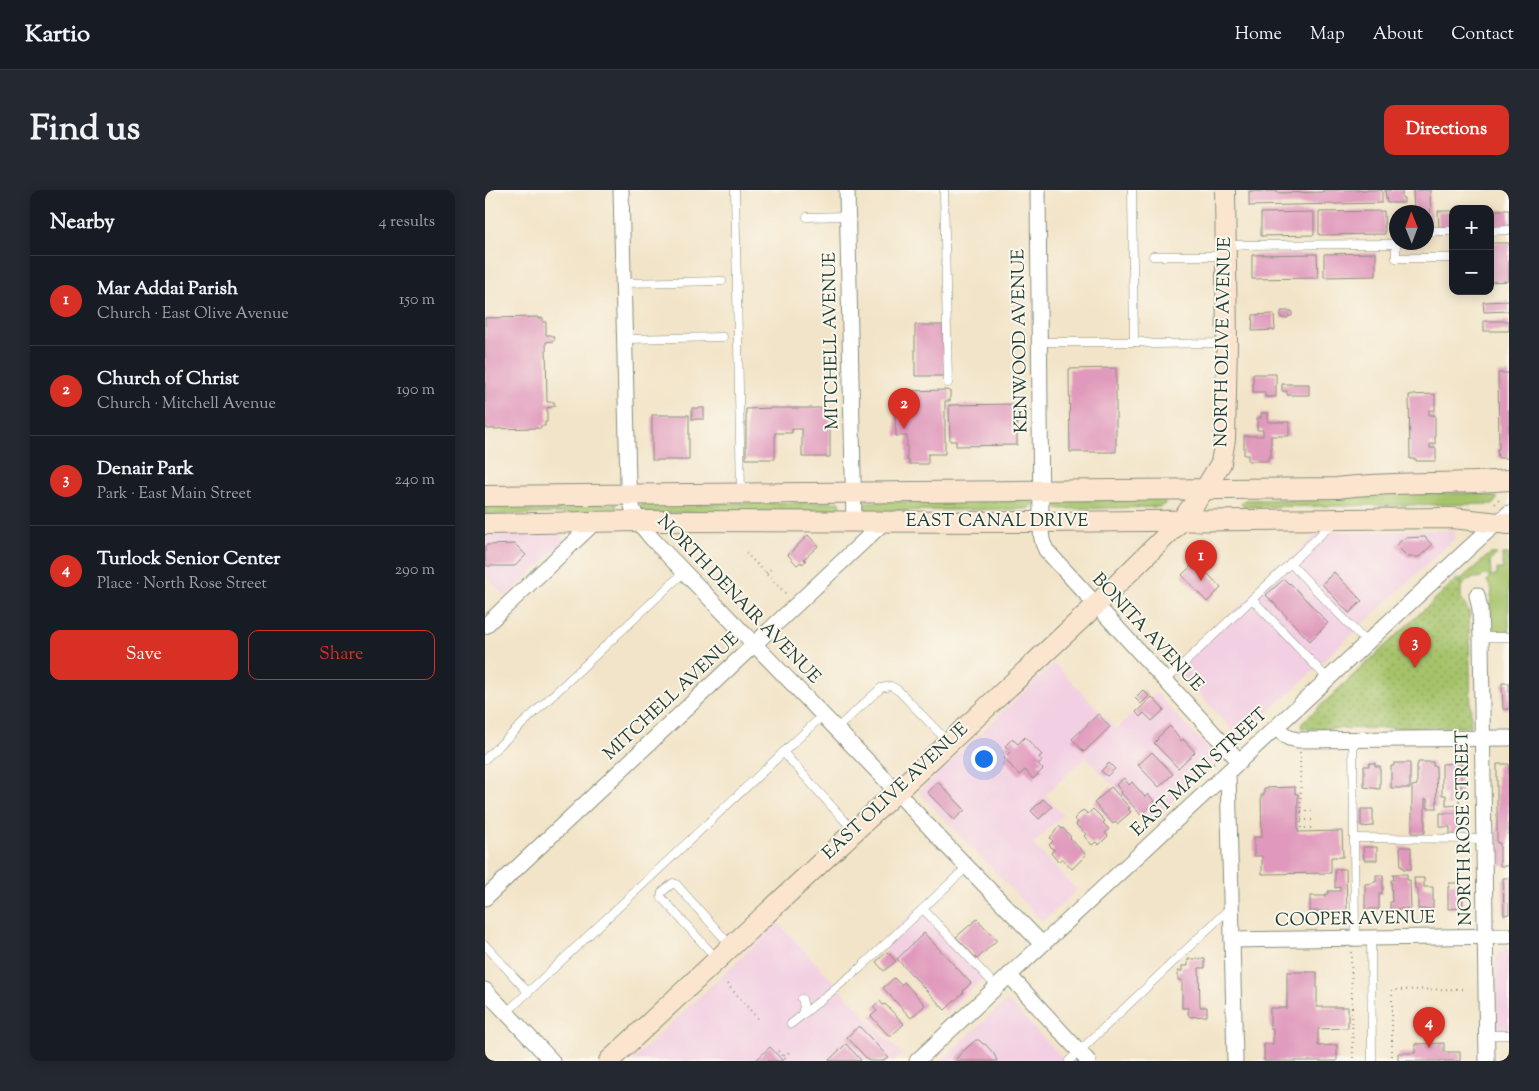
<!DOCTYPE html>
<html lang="en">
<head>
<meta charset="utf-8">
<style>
	:root { --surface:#171b24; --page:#242831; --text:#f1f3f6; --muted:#9ea1a6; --line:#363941; --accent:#d93025 }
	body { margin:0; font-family:"Sorts Mill Goudy",serif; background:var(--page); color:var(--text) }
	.controls { position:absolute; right:15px; top:15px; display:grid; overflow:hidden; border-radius:10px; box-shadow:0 2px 12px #0003 }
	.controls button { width:45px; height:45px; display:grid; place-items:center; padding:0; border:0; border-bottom:1px solid var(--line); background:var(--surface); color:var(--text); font:25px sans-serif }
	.compass { position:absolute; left:904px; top:15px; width:45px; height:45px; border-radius:50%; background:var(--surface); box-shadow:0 2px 12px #0003; rotate:359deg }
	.you { position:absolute; left:498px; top:568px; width:18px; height:18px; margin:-12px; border:4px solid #fff; border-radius:50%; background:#1a73e8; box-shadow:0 0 0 8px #1a73e833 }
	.badge { display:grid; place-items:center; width:32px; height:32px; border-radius:50%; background:var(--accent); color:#fff; font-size:16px; font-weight:700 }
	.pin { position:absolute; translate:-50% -41px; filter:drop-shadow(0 1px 2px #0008) }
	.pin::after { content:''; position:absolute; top:26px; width:18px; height:15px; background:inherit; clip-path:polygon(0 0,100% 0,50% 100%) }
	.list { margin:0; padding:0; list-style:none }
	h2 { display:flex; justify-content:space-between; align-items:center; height:65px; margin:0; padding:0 20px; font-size:21px }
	h2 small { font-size:16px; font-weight:400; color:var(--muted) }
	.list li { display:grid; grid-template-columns:32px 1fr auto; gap:15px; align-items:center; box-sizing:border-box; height:90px; padding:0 20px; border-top:1px solid var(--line) }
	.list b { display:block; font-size:19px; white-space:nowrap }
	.list p { margin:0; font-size:16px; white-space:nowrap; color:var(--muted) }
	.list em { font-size:16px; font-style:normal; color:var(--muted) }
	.actions { display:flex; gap:10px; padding:15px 20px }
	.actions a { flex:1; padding:11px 0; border:1px solid var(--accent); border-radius:10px; text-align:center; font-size:18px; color:var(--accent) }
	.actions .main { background:var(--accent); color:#fff }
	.map { position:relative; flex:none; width:1024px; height:871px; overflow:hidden; border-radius:10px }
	header { display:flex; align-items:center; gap:30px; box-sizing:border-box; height:70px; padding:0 25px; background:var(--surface); border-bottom:1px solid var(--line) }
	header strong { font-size:24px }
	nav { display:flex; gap:28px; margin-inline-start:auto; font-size:18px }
	.intro { display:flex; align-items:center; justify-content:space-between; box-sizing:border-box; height:120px; padding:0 30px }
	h1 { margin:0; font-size:35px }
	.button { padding:12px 22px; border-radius:10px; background:var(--accent); color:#fff; font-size:18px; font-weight:700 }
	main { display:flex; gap:30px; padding:0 30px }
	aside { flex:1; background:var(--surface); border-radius:10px; box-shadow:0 2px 12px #0003 }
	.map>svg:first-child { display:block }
	.built { fill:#f2cfe2 }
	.green { fill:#a6c36a; stroke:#62804f }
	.park { fill:url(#park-dots); stroke:#62804f }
	.building { fill:#e099bc }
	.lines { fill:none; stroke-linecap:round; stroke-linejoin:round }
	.lane-casing { stroke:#88907e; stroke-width:9 }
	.street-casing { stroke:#88907e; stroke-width:17 }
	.secondary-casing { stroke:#88907e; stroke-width:22 }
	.path { stroke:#88907e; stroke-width:2; stroke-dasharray:1 4; stroke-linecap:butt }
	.lane { stroke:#fff; stroke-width:8 }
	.street { stroke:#fff; stroke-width:15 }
	.secondary { stroke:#fbe5cf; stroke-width:20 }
	.labels { text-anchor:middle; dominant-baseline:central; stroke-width:4; stroke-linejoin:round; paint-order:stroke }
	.street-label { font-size:18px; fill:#1f3d34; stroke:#fbf7ec }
</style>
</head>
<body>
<header>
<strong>Kartio</strong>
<nav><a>Home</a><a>Map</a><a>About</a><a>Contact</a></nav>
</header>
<div class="intro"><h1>Find us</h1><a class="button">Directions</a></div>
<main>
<aside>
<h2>Nearby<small>4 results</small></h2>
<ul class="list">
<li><span class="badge">1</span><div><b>Mar Addai Parish</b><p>Church · East Olive Avenue</p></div><em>150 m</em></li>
<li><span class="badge">2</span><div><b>Church of Christ</b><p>Church · Mitchell Avenue</p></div><em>190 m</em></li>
<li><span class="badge">3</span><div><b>Denair Park</b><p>Park · East Main Street</p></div><em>240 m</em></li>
<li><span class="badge">4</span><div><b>Turlock Senior Center</b><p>Place · North Rose Street</p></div><em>290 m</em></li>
</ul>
<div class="actions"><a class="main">Save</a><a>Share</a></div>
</aside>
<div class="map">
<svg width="1024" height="871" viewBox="0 0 1024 871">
	<defs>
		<pattern id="park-dots" width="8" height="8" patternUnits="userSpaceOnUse" patternTransform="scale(1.25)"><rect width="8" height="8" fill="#a6c36a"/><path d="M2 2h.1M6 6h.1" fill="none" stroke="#87a058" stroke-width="1.8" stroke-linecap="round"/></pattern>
	</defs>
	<rect width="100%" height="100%" fill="#fbf7ec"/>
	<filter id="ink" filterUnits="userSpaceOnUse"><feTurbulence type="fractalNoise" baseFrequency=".02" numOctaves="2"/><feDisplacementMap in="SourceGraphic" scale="10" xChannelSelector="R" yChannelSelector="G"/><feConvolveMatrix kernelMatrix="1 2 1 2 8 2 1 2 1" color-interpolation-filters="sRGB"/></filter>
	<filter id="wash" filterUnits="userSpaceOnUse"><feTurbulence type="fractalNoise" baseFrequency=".0096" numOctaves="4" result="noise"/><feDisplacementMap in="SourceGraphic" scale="20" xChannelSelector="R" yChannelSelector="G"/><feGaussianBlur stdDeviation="1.12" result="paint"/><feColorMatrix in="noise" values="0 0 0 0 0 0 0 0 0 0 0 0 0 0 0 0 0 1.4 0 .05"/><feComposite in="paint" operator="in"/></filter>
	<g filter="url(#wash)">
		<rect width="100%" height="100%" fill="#f2e4c8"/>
		<g class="built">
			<path d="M968 340 971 343 970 348 757 547 753 546 689 477 834 342Z"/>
			<path d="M74 343 78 346V353L21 407 0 385V344Z"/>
			<path d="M569 473 631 539 671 503 730 566 731 570 663 634 601 567 560 605 578 625 548 654 592 700 558 731 555 729 436 605 434 601Z"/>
			<path d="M437 714 503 784 461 823 395 753Z"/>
			<path d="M293 733 417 864 410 871H146Z"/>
			<path d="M1024 758V840H1012L1011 768 1015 761Z"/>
			<path d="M521 811 524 812 581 871H456Z"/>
		</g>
		<g class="green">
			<path d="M991 303 1004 305 1013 308 1008 314 760 317 757 315 756 313 759 310 857 309 880 304Z"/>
			<path d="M679 308 680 314 675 317 576 319 572 318 569 315 571 310Z"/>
			<path d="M547 310V316L542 319 385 321 381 320 379 317 380 312Z"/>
			<path d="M355 312 356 318 351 321 160 323 155 320 156 314Z"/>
			<path d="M0 314H131L132 319 130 322 0 325Z"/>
			<path d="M1005 364H1012L1005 371 1006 386 1012 385V379H1018L1017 364H1024V442H1006L1005 415 1007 400 1002 391 1005 387 1000 384 996 388C987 387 982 389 977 397L975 390H977V388Z"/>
		</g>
		<path class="park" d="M973 388 976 392V408L984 422 986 534 984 537 822 539 817 538 816 535 818 532Z"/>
		<g id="blocks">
			<g class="building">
				<path d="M838 0H897V13L764 16V1H792V3L838 2Z"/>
				<path d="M900 0H917V8H919V13H902Z"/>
				<path d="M928 0H945L946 35H942V22H929Z"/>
				<rect x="1005" y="20" width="19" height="17"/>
				<path d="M899 21 900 44 834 45V22Z"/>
				<path d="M953 21H968V38H954Z"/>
				<path d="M829 22V45L776 46V23Z"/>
				<path d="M1005 53H1024V91L1005 92Z"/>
				<path d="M891 63V86L839 87V64Z"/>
				<path d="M832 64 833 88 767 89V65Z"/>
				<path d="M1024 111V121L999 122 998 112Z"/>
				<path d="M796 121H807V126H803V128H796Z"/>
				<path d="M789 124 790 140 767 141 768 125Z"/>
				<path d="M53 127V129L58 128V132H61V145H66L70 148 68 151 61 152 62 212H69L70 216 62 218V232H60V236H56V238L2 239V237H0V128Z"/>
				<rect x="999" y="131" width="25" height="10"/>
				<path d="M430 135H458L459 186H430Z"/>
				<path d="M631 178V262H585L584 179Z"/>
				<path d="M1013 183H1024V268H1013L1012 259H1014Z"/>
				<path d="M768 184H791V207H780V202H768Z"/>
				<path d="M797 194H824V205H802V201H797Z"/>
				<path d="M460 200 465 201V211H460V264H443V274H424V270H422V246H411L410 224H421V201Z"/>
				<path d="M950 204V220H944V225H950V254H945V258H951V271H931V269H925L924 205Z"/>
				<path d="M532 214V255L471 256V251H465L464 215Z"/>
				<rect x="207" y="218" width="12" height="11"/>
				<path d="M288 218H345V267H317V239H307V243H290V269H261V219Z"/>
				<path d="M776 223H783V232H804V246H786V267H783V271H763V265H759V246H778V240H772V228H776Z"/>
				<rect x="167" y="225" width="37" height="45"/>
				<path d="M323 345 333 356 319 369 321 371 317 374 316 372 312 375 303 365Z"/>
				<path d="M940 347 947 355 934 367H923L911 355 919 348Z"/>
				<path d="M30 354 41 365 30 376H2L0 374V356L2 355Z"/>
				<path d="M711 371 736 398 722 412 697 385Z"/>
				<path d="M849 382 877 411 864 423 837 394Z"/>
				<path d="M799 389 804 394 805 393 843 433 825 451 781 405Z"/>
				<path d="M1017 493H1024V519H1018Z"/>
				<path d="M658 500 664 506 656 514 650 508Z"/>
				<path d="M667 507 679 520 667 531 659 523 655 527 651 522Z"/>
				<path d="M613 524 625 537 599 562 587 549Z"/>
				<path d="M685 536 696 551 698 549 710 562 693 578 669 553 673 549 672 548Z"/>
				<path d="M540 547 557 565 554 567 557 571 553 574 558 579 548 589 540 580 534 585 519 568 526 561 520 556 527 549 533 554Z"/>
				<path d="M667 562 688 584 674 597 653 575Z"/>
				<path d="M933 572H948V576H951L952 618H942V609H940V643H927V596L932 595V575H933Z"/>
				<path d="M624 573 630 579 622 586 616 581Z"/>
				<path d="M884 573H890V576H895V599L879 597V576H884Z"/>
				<path d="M909 573H925V598H906V576H909Z"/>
				<path d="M976 573V605H974V615L961 616V605H957V574Z"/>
				<path d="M1012 574H1024V673H1023V676H1015V653H1012Z"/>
				<path d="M639 588 644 595 647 592 660 607 663 604 670 612 656 625 636 603 637 602 631 595Z"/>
				<path d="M453 592 480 620 469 630 442 602Z"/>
				<path d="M626 597 645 618 643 619 646 622 632 634 630 632 628 634 609 613Z"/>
				<path d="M810 597V604H813V642L857 641 858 667H846V683L777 684V666H769V647H777L776 605H779V598Z"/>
				<path d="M558 609 567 617 554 629 546 621Z"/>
				<path d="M608 619 620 631 618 633 624 639 620 643 623 646 614 655 611 652 607 655 599 646 601 644 591 635 593 632 589 629 598 620 603 624Z"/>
				<path d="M876 619H888V636L876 637Z"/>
				<path d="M955 623H975V628H978V632H975V644L965 645V637H955Z"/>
				<path d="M574 636 577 639 578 638 586 647 585 648 601 665 587 679 577 668 573 672 566 663 569 660 564 655 568 651 565 648Z"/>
				<path d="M878 657H892V670H879Z"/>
				<path d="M915 657H926V679H918L919 677H916Z"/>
				<path d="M850 679H861L862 721H825V706H840V704H843V701H855V697L850 698Z"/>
				<path d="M908 684H922V690H925L926 719H905V712H907L906 690H909Z"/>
				<path d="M891 685H898V700H897V704H894V719H880V694L888 693V692H891Z"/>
				<path d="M929 688H939V697H948V719H933V699H930Z"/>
				<path d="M1018 688H1024V724L1019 725Z"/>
				<path d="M964 693H976L978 718 963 719V697H964Z"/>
				<path d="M492 729 512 750 492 769 471 747Z"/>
				<path d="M439 743 486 793 478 801 479 802 460 820 412 769Z"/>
				<path d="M402 762 411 771 399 781 391 772Z"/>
				<path d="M703 769H720V778H714L715 817H722V826L705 827 703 824V818H697V790H693V781H697V776H703Z"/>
				<path d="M802 782H832V817H863V838L833 839V856L852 855V871H779V854H788V839H785V818H802Z"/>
				<path d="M409 788 416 795 419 792 440 815 426 828 398 798Z"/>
				<path d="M395 811 398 815 400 814 419 834 405 847 386 826 392 821 388 817Z"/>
				<path d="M374 836 403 867 398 871H384L362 847Z"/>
				<path d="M491 850H494L498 854H500L509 864 512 871H472V868L476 863Z"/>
				<path d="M959 853V862H975V871H913V863H930V854Z"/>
				<path d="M361 854 376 870 375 871H345L344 870Z"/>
				<path d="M285 857 298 871H270Z"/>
			</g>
		</g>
	</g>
	<g filter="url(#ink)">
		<use href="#blocks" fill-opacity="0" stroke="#88907e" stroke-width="1"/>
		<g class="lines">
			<g class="lane-casing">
				<g id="lane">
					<path d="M250 0 256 302"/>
					<path d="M459 0 463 193"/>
					<path d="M647 0 649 152"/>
					<path d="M322 27 363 26"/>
					<path d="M942 41H968"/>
					<path d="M1005 41 1024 40"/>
					<path d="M741 55 911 54V68H968"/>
					<path d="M668 66H739"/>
					<path d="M139 93 237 91"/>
					<path d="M140 149 238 147"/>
					<path d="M555 152H657L668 154 740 153"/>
					<path d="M805 373 882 453"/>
					<path d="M767 409 843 489"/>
					<path d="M996 447H1024"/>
					<path d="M680 491 848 333"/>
					<path d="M351 539 396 498 406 496 414 501 464 553"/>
					<path d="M868 550 870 748"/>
					<path d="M298 562 368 640"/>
					<path d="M0 569 199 382"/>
					<path d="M869 648 999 649"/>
					<path d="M438 719 512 797"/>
					<path d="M886 748 887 871"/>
					<path d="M0 755 43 802"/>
					<path d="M231 768 176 707 177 702 188 693 191 694 246 756"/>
					<path d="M21 823 338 525"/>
					<path d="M316 826 319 817 317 809"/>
					<path d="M306 834 374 779 482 677"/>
					<path d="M1001 845H1024"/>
					<path d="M584 871 746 717"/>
				</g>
			</g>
			<g class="street-casing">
				<g id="street">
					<path d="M136 0 143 292C145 321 152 333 172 354L396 585 459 653 557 754"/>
					<path d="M362 0 369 332"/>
					<path d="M553 0 556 332C556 343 556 351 561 360L755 572"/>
					<path d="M992 405 995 419 996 447 1002 871"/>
					<path d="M0 436 110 332"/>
					<path d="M791 538 804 548 813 550 1024 548"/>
					<path d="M743 583 750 871"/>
					<path d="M0 708 398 333"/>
					<path d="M747 750 1024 746"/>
					<path d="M524 785 603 871"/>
					<path d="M0 800 67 871"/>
					<path d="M432 871 917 420 997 346 1024 323"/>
				</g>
			</g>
			<g class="secondary-casing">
				<g id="secondary">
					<path d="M0 306 852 298C909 291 967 295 1024 290"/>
					<path d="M0 334 153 331 556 332 967 328 1024 334"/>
					<path d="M124 871 610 416 696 331 720 299 736 273 740 249 742 153 740 0"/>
				</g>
			</g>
			<g class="path">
				<path d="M1010 314 1014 309"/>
				<path d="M261 363 301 404"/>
				<path d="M281 383 287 378"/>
				<path d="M815 562 816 638H827"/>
				<path d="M721 581 730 572 731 566"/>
				<path d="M816 621H827"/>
				<path d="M816 630H827"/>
				<path d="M866 762 868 871"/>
				<path d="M242 794 274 830"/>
				<path d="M293 861 302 871"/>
				<path d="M299 866 307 860"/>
				<path d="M907 871V800L980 799"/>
			</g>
			<use href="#lane" class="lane"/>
			<use href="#street" class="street"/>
			<use href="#secondary" class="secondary"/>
		</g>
	</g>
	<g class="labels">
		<g class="street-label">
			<text transform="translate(347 151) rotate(-91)">MITCHELL AVENUE</text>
			<text transform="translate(536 151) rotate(-91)">KENWOOD AVENUE</text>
			<text transform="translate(739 152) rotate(-89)">NORTH OLIVE AVENUE</text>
			<text x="512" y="332">EAST CANAL DRIVE</text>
			<text transform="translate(253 410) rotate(46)">NORTH DENAIR AVENUE</text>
			<text transform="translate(662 443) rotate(47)">BONITA AVENUE</text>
			<text transform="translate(187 507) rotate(-43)">MITCHELL AVENUE</text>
			<text transform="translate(715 583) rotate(-43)">EAST MAIN STREET</text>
			<text transform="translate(411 602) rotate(-43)">EAST OLIVE AVENUE</text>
			<text transform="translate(980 638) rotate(-91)">NORTH ROSE STREET</text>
			<text transform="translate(870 730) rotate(-1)">COOPER AVENUE</text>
		</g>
	</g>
</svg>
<div class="controls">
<button>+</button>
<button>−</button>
</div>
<svg class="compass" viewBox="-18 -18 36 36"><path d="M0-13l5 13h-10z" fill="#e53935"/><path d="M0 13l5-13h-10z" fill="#9ea1a6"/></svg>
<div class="you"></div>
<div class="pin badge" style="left:716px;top:391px">1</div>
<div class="pin badge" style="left:419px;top:239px">2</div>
<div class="pin badge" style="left:930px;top:478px">3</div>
<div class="pin badge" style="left:944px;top:858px">4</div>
</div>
</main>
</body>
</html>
